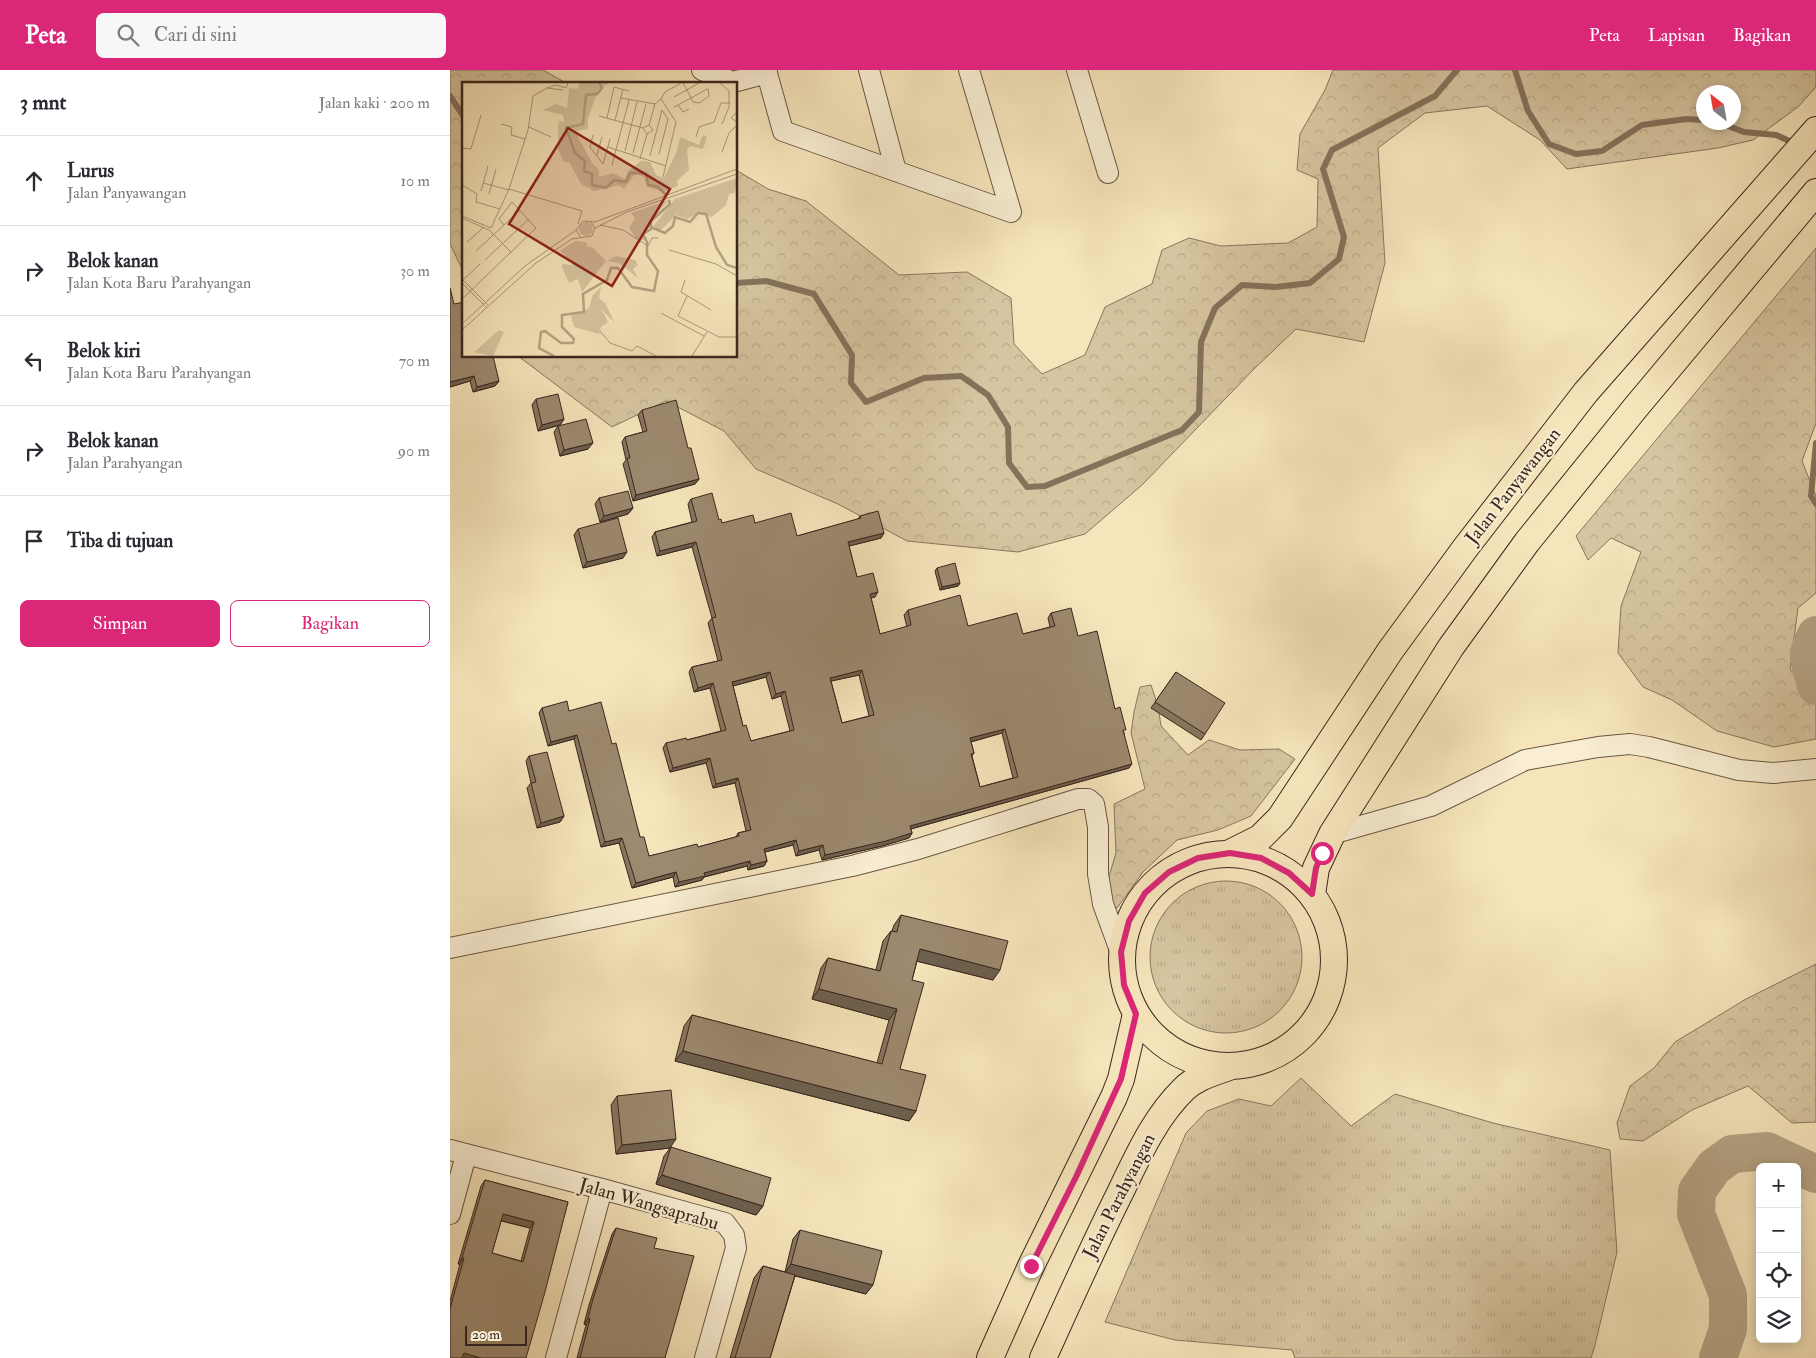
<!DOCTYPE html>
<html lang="id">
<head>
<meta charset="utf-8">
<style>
	:root { --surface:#fff; --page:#f7f7f7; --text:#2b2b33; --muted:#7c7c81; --line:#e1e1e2; --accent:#db2777 }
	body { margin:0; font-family:"IM FELL Double Pica",serif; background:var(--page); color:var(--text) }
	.controls { position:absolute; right:15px; bottom:15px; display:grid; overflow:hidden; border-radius:8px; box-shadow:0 2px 12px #0003 }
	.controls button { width:45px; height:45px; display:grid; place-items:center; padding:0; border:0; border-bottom:1px solid var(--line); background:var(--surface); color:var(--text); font:25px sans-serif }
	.compass { position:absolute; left:1246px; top:15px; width:45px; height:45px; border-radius:50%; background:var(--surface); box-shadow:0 2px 12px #0003; rotate:329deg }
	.scale { position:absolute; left:15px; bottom:12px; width:62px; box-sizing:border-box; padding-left:5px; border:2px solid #3b261d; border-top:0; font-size:14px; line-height:18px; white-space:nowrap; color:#3b261d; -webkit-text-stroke:4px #f9eed3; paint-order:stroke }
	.stop { position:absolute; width:15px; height:15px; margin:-11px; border:4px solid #db2777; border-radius:50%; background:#fff }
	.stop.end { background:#db2777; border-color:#fff; box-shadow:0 1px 5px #0008 }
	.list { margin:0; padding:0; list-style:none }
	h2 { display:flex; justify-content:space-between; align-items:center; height:65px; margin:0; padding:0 20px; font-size:21px }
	h2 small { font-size:16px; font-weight:400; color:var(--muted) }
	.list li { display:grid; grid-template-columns:32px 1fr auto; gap:15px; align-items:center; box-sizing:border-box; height:90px; padding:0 20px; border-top:1px solid var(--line) }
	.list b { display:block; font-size:19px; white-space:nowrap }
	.list p { margin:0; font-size:16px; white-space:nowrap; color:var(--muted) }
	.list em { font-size:16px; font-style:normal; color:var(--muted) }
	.actions { display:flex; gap:10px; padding:15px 20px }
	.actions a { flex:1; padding:11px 0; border:1px solid var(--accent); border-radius:8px; text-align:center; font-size:18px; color:var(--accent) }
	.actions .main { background:var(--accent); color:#fff }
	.icon { flex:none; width:28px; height:28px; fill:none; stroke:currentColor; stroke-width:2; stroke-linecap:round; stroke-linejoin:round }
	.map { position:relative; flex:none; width:1366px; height:1288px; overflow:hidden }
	header { display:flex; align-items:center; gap:30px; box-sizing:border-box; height:70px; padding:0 25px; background:var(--accent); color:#fff }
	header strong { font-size:24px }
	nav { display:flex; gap:28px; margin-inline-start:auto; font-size:18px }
	.search { width:350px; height:45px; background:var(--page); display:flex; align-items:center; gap:12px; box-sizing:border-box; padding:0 18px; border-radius:8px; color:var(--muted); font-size:19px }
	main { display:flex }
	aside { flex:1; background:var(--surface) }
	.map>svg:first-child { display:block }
	.grass { fill:url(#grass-tufts); stroke:#88765e }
	.forest { fill:url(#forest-crowns); stroke:#88765e; fill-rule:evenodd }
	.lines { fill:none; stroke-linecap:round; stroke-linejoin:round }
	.stream { stroke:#85725b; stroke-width:6 }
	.river { stroke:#b6a485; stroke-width:38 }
	.minor-casing { stroke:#6a5644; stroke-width:22 }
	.major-casing { stroke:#3b261d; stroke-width:28 }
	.minor { stroke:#f9eed3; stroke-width:20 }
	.major { stroke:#f6e5bb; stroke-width:26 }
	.wall { fill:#86765f; stroke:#3b261d; fill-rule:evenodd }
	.shaded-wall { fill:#6d604e; stroke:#3b261d }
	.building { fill:#9c896f; stroke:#3b261d; fill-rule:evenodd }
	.route { stroke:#db2777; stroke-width:6 }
	.labels { text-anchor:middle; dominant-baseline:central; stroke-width:4.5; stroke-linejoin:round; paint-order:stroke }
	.street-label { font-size:19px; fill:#3b261d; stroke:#f9eed3 }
	.inset-river { fill:none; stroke:#b6a485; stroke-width:2.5 }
	.inset-road { fill:none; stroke:#ab997c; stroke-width:1 }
	.view { fill:#8f2418; fill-opacity:0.15; stroke:#8f2418; stroke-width:2.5 }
	.inset-edge { fill:none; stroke:#3b261d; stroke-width:2.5 }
</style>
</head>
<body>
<header>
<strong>Peta</strong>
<div class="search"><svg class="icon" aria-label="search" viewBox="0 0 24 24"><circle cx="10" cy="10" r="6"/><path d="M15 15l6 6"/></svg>Cari di sini</div>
<nav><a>Peta</a><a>Lapisan</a><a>Bagikan</a></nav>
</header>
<main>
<aside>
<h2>3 mnt<small>Jalan kaki · 200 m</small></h2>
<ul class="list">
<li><svg class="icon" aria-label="ahead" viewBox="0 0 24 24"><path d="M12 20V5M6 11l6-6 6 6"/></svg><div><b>Lurus</b><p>Jalan Panyawangan</p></div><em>10 m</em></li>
<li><svg class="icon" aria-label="right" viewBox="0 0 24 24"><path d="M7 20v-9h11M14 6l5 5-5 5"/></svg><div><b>Belok kanan</b><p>Jalan Kota Baru Parahyangan</p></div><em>30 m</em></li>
<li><svg class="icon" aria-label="left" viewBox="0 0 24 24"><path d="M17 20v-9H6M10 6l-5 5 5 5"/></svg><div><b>Belok kiri</b><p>Jalan Kota Baru Parahyangan</p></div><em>70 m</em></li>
<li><svg class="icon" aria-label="right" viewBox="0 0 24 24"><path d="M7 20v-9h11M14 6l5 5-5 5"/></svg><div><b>Belok kanan</b><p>Jalan Parahyangan</p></div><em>90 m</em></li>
<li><svg class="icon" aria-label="arrive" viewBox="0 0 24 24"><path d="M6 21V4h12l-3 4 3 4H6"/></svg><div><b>Tiba di tujuan</b></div></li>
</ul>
<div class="actions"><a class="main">Simpan</a><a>Bagikan</a></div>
</aside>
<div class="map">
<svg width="1366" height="1288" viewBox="0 0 1366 1288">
	<defs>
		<pattern id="grass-tufts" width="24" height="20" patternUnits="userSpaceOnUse" patternTransform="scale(1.25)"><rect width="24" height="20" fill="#d6c5a0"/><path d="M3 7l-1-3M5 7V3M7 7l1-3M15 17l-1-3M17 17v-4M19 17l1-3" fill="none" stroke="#b9a989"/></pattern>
		<pattern id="forest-crowns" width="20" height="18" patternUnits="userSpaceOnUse" patternTransform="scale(1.25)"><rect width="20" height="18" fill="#d6c5a0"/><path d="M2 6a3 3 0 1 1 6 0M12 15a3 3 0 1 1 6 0" fill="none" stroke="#b9a989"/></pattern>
	</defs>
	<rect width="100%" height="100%" fill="#f6e5bb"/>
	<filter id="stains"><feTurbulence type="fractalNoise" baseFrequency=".004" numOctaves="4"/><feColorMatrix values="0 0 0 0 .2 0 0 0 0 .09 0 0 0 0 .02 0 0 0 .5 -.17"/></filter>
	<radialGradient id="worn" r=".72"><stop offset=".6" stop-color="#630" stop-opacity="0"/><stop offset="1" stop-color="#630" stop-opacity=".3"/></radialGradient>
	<g class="grass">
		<circle cx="776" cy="887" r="76"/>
		<path d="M851 1008 901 1056 945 1024 1043 1053 1160 1080 1167 1182 1145 1275 1141 1288H845L842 1280 725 1270 655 1252 736 1063 757 1041 789 1029 821 1036Z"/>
	</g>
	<g class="forest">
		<path d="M0 0H93L118 14H14V203L0 174Z"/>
		<path d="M883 0H1366V17L1348 37 1303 70 1268 78 1117 99 1090 70 1037 36 975 43 928 78 935 193 914 272 846 259 805 298 692 415 635 464 568 482 457 471 388 434 306 399 274 361 216 331 162 357 68 286H286V100L318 119 356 131 449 205 517 202 561 228 564 274 592 304 635 285 655 237 702 214 712 180 739 168 771 176 838 173 867 157 868 109 847 100 850 64 875 20ZM1254 22H1284V52H1254Z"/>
		<path d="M1366 178V353L1352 391 1366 426V523L1348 538 1340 599 1366 628V669L1324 677 1267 661 1222 630 1193 617 1168 583 1171 536 1191 482 1161 468 1138 490 1126 466Z"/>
		<path d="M701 615 708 636 711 656 738 685 759 670 790 680 829 679 845 689 801 746 768 760 727 770 693 802 667 838 659 831 658 810 666 783 664 734 695 719 681 663 684 642 690 617Z"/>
		<path d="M1366 894V1052L1342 1053 1298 1016 1242 1040 1193 1071 1170 1069 1167 1053 1180 1016 1204 998 1225 972 1296 929Z"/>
	</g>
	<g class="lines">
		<g class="stream">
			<path d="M1065 0 1078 41 1099 74 1126 84 1152 81 1192 55 1236 49 1254 50"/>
			<path d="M0 26 14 47"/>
			<path d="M1268 52 1294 62 1326 65 1346 74"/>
			<path d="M286 213 316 211 364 224 402 285 401 313 416 332 474 308 511 306 538 325 558 357 559 393 577 417 595 416 732 360 749 342 751 272 765 238 792 215 826 217 860 213 889 189 894 167 873 99 882 80 985 26 1007 0"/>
			<path d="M1366 373 1361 426 1366 434"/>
		</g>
		<g class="river">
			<path d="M1366 565C1353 590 1361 591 1366 616"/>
			<path d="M1268 1288 1278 1259V1225L1246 1144 1247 1121 1264 1097 1282 1084 1317 1081 1366 1104"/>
		</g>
		<g class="minor-casing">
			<g id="minor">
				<path d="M252 0 283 12 317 3"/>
				<path d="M316 0 333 61 561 142 519 0"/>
				<path d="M419 0 446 101"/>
				<path d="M627 0 658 103"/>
				<path d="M882 764 981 736 1075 690 1148 677 1180 674 1199 677 1289 700 1323 703 1366 699"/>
				<path d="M0 878 402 796 468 779 628 729H638L644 734 648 757V804L653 834 671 883"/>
				<path d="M0 1080 152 1119 275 1153 284 1165 286 1178 255 1288"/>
				<path d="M0 1144 16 1085"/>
				<path d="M106 1288 152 1119"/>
			</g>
		</g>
		<g class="major-casing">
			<g id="major">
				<path d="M780 783 810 768 830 748 940 581 1016 477 1136 322 1366 60"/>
				<circle cx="778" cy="890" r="106"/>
				<path d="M862 824 866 798 882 764 1001 577 1077 472 1186 337 1366 122"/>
				<path d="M540 1288 581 1196 664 1027 671 1009 686 944"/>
				<path d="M593 1288C618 1233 642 1179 669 1125 687 1088 704 1048 734 1019 746 1007 763 1003 779 997"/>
			</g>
		</g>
		<use href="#minor" class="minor"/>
		<use href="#major" class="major"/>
	</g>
	<g class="wall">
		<path d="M0 218 14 286 49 311 45 316 23 322 20 311 0 317Z"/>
		<path d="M86 329 114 349 110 355 88 361 82 335Z"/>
		<path d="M192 340 238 378 249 409 245 414 183 431 173 394 176 390 172 372 175 367 193 362 188 345Z"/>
		<path d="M108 356 138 379 110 386 104 362Z"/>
		<path d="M149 428 183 438 178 444 150 452 145 434Z"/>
		<path d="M241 429 269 450 272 453H305L347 466 408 449 410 446 434 463 431 468 399 476 407 507 425 527 421 528 430 564 457 557 454 545 458 540 518 556 573 564 600 557 598 548 601 543 628 566 665 639 674 663 679 698 461 759 462 763 459 768 432 776 372 790 369 780 346 786 343 775 315 782 317 791 314 796 298 800 297 796 254 807 252 810 225 817 223 807 182 818 169 773 151 777 124 669 98 676 89 643 92 638 119 641 162 674 190 767 199 786 248 777 286 767 288 763 296 761 285 713 263 718 256 693 220 702 213 678 216 673 237 670 271 661 260 618 244 622 239 602 242 597 268 591 258 553 262 548 242 477 207 486 202 467 205 462 242 452 238 434ZM409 605 419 646 392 653 381 611ZM316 607 322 629 331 626 340 661 301 671 293 656 283 616ZM552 663 563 708 530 717 522 686 524 683 521 672Z"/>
		<path d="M128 459 173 488 133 498 124 465Z"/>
		<path d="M487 498 510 513 508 516 490 520 485 501Z"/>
		<path d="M726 602 755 664 751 670 701 638Z"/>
		<path d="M79 686 114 746 110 752 87 758 77 718 81 713 76 691Z"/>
		<path d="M451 845 543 910 467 891 462 910 450 999 466 1041 459 1051 225 991 234 956 242 945 427 993 439 950 362 929 371 898 378 888 426 900 433 871 441 861H442L444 855Z"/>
		<path d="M167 1026 220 1078 166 1084 161 1035Z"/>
		<path d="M221 1077 313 1136 306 1145 206 1114 214 1086Z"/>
		<path d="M35 1110 118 1132 77 1282 0 1288V1231L10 1194H8L31 1116ZM51 1151 80 1158 71 1191 42 1183Z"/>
		<path d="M166 1158 204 1178 215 1288H127L136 1255 134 1254 139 1235 162 1164Z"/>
		<path d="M350 1160 416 1224 345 1206 320 1288H280L304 1208 313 1196 335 1202 343 1169Z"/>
	</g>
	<g class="shaded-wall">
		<path d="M24 306 20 311 0 317V312Z"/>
		<path d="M49 311 45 316 23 322 27 317Z"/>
		<path d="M114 349 110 355 88 361 92 355Z"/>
		<path d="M143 373 138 379 110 386 114 380Z"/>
		<path d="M249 409 245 414 183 431 186 425Z"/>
		<path d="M183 438 178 444 150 452 154 446Z"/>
		<path d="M434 463 431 468 395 477 398 472Z"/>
		<path d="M246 472 242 477 207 486 210 481Z"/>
		<path d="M177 482 173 488 133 498 137 492Z"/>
		<path d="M510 513 508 516 490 520 492 517Z"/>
		<path d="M428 522 425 527 416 529 420 524Z"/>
		<path d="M412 600 409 605 377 612 380 608Z"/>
		<path d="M320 602 316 607 279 617 282 612Z"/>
		<path d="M263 613 260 618 244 622 248 618Z"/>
		<path d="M335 621 331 626 322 629 326 624Z"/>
		<path d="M555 659 552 663 516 673 520 668Z"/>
		<path d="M127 665 124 669 98 676 101 672Z"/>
		<path d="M260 688 256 693 220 702 223 698Z"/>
		<path d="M682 694 679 698 457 760 460 756Z"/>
		<path d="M288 708 285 713 263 718 266 714Z"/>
		<path d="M114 746 110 752 87 758 91 753Z"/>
		<path d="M462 763 459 768 432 776 372 790 375 785Z"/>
		<path d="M172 768 169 773 151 777 155 772Z"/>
		<path d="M346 770 343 775 311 783 314 779Z"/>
		<path d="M373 775 369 780 346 786 349 781Z"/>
		<path d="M300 791 297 796 254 807 252 810 225 817 229 812 254 803Z"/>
		<path d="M317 791 314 796 298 800 301 795Z"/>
		<path d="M226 802 223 807 182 818 186 813Z"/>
		<path d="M470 879 550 900 543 910 462 890Z"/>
		<path d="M369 919 447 939 439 950 362 929Z"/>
		<path d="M233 981 466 1041 459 1051 225 991Z"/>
		<path d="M226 1069 220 1078 166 1084 172 1075Z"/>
		<path d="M212 1105 313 1136 306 1145 206 1114Z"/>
		<path d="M53 1144 84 1152 80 1158 49 1150Z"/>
		<path d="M12 1188H14L10 1194H8Z"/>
		<path d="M341 1194 423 1215 416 1224 335 1203Z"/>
		<path d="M138 1248 140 1249 136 1255 134 1254Z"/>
		<path d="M14 1283 31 1288H10Z"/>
	</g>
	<g class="building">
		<path d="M0 218 4 234 14 232V286H43L49 311 27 317 24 306 0 312Z"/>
		<path d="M108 324 114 349 92 355 86 329Z"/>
		<path d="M226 330 238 378H241L249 409 186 425 177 388H180L175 367 197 361 192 340Z"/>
		<path d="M136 349 143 373 114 380 108 356Z"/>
		<path d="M178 421 183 438 154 446 149 428Z"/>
		<path d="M262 423 269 450 271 449 272 453 303 445 305 453 341 443 347 466 411 448 410 446 428 441 434 463 398 472 407 507 423 503 428 522 420 524 430 564 461 555 458 540 510 525 518 556 567 543 573 564 605 556 601 543 621 538 628 566 647 561 665 639 670 637 676 660H673L682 694 460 756 462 763 436 771 375 785 373 775 349 781 346 770 314 779 317 791 301 795 300 791 254 803 255 806 229 812 226 802 186 813 172 768 155 772 127 665 101 672 92 638 117 631 119 641 151 632 162 674 166 673 190 767H194L199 786 247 774 248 777 289 766 288 763 301 760 288 708 266 714 260 688 223 698 216 673 236 668 237 670 276 660 263 613 248 618 242 597 272 590 262 548 266 547 246 472 210 481 205 462 247 451 241 429ZM412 600 424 645 392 653 380 608ZM320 602 326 624 335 621 344 660 301 671 296 655 293 656 282 612ZM555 659 568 707 530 717 521 684 524 683 520 668Z"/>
		<path d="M168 448 177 482 137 492 128 459Z"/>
		<path d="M505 493 510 513 492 517 487 498Z"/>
		<path d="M726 602 775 633 755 664 705 632Z"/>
		<path d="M97 682 114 746 91 753 81 713 86 712 79 686Z"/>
		<path d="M451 845 558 871 550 900 470 879 462 910 474 913 450 999 476 1005 466 1041 233 981 242 945 432 994 447 939 369 919 378 888 430 901 441 861 447 862Z"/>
		<path d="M221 1020 226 1069 172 1075 167 1026Z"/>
		<path d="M221 1077 321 1108 313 1136 212 1105Z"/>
		<path d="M35 1110 118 1132 95 1222 76 1288H31L14 1283 12 1288H0V1239L14 1188H12ZM53 1144 84 1152 73 1192 42 1183Z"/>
		<path d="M166 1158 207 1168 204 1178 244 1186 215 1288H130L140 1249 138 1248 143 1229Z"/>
		<path d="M350 1160 432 1181 423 1215 341 1194Z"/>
		<path d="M313 1196 345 1205 320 1288H285Z"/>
	</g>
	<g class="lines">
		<path class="route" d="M581 1196 626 1107 671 1009 686 944 674 915 671 882 679 851 695 823 719 802 748 788 780 783 811 788 839 803 862 824 866 798 872 783"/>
	</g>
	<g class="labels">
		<g class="street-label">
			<text transform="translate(1063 416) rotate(-52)">Jalan Panyawangan</text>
			<text transform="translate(669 1126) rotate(-63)">Jalan Parahyangan</text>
			<text transform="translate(199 1134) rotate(16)">Jalan Wangsaprabu</text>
		</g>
	</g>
	<g transform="translate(12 12)">
		<rect width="275" height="275" fill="#f6e5bb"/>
		<path d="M117 147a7 7 0 1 1 14 0a7 7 0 1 1-14 0ZM113 159 124 160 126 165H130L144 179 120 210 116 197 107 201 100 185 101 182 110 183 111 180 98 169Z" fill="#d6c5a0"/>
		<path d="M117 1H147L136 8 126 37V47L113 49 130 81 137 88V95L151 91 163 97 166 89 179 79 188 80 194 93 202 96 215 69 218 55 237 63 241 53 245 55 241 67 228 64 225 68 227 88 215 99 216 104 200 110 185 104 182 95 177 93H172L162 107 157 103 132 109 119 102 107 80H102L96 67V44L97 39 102 40 101 33 81 28 94 22 105 26 107 6 116 7ZM275 96 273 111 267 112 264 123 250 135 235 132 225 137 214 133 197 150 191 145 213 117ZM207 118 190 136 188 145 179 151 183 159 174 156 167 146 173 136 169 131ZM154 174 173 178 176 183 171 187 176 196 157 181 145 179ZM139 205 137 216 143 221 153 241 140 228 146 240 139 245 137 252 112 245 109 234 127 226 131 213ZM37 248 42 250 31 274 12 270Z" fill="#d6c5a0"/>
		<path class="inset-river" d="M137 1 140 6 135 12 124 13 121 42 104 46 113 71 123 79 122 89 130 92V103L144 106 152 98 164 100 168 91H184L186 103 196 105 204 113M189 146V139L208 122 207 118M92 274 77 266 79 250 83 249 99 261H111L112 257 100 245V233L122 230 121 212 145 198 149 186H156L170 205 192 209 196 189 185 173V160L181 152 191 146 203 151 211 144 213 135 228 140 236 131 244 132 254 165 265 183 275 186"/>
		<path class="inset-road" d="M258 1 267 9V25L260 42M85 6 94 3 104 6 106 1M212 15 237 1M159 16 193 22 199 17M216 23 221 30 227 27M212 25 216 23 229 16 245 7H246L247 14 237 21 231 20 225 8 221 1M275 30 269 36 275 40M137 34 181 46 187 43 191 48 185 52 181 46M145 36 152 5 167 9M153 38 161 7M39 42 50 45 49 53 63 57M187 43 193 22M67 45 89 55M131 53 128 65 141 82 148 57M234 55 237 45 252 40 259 21H268M146 65 204 84M0 66 9 67 19 33M163 69 175 20M260 70 267 51 275 43M171 71 184 22M135 73 140 55M188 74 200 28 206 37 197 72M178 77 185 52M150 83 167 18M201 95 214 40 199 17 203 10 219 1M21 101 47 108M0 103 15 112 14 120 38 127M47 107 66 48 71 14 85 6 101 8M19 109 26 84M27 112 34 87M0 134 29 146 47 107 120 129 116 142M0 136 27 148 49 170M138 143 161 148 186 164 190 156H196M133 146 165 130 275 92M119 156 114 148 121 139 133 140 275 87M5 160 21 146M207 168 254 182 275 194M14 169 58 128M23 178 67 137M0 197 26 223M1 198 18 182M223 198 219 210 249 228M0 201 24 225M225 214 216 234 257 255H275M0 217 74 146 50 120 37 137 42 143M199 231 242 254M0 242 63 184 114 148M0 248 74 181 110 157 130 154 133 146 129 140M138 249 148 261 170 269 175 264 194 274M230 274 245 250"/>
		<path class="view" d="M106 46 208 107 150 204 47 142Z"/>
		<rect width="275" height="275" class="inset-edge"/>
	</g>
	<rect width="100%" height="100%" filter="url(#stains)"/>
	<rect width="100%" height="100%" fill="url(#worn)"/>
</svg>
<div class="controls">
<button>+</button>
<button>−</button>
<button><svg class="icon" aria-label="locate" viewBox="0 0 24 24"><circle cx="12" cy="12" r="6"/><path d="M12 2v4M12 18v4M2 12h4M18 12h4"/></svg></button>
<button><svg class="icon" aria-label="layers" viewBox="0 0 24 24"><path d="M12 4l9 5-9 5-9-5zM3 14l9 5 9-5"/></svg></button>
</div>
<svg class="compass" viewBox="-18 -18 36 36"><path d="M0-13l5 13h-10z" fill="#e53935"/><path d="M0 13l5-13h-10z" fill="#7c7c81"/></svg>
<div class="scale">20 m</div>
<div class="stop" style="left:872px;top:783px"></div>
<div class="stop end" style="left:581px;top:1196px"></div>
</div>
</main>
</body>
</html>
